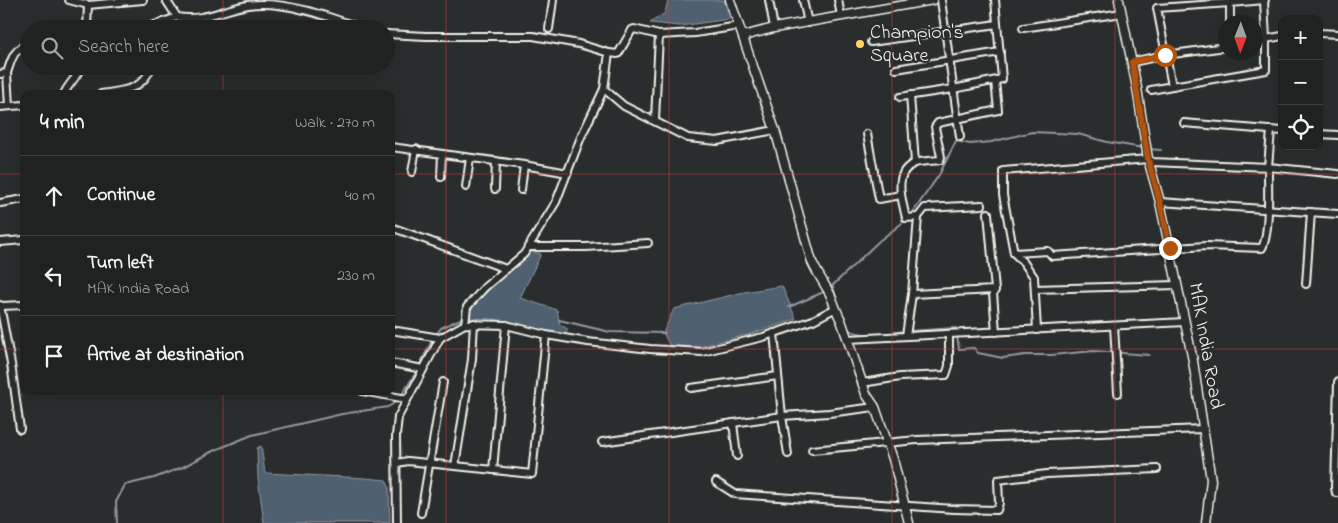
<!DOCTYPE html>
<html lang="en">
<head>
<meta charset="utf-8">
<style>
	:root { --surface:#202222; --page:#2d2f2f; --text:#f1f3f6; --muted:#a2a4a5; --line:#3d3f40 }
	body { margin:0; font-family:"Indie Flower",sans-serif; background:var(--page); color:var(--text) }
	.controls { position:absolute; right:15px; top:15px; display:grid; overflow:hidden; border-radius:10px; box-shadow:0 5px 20px #0002 }
	.controls button { width:45px; height:45px; display:grid; place-items:center; padding:0; border:0; border-bottom:1px solid var(--line); background:var(--surface); color:var(--text); font:25px sans-serif }
	.compass { position:absolute; left:1218px; top:15px; width:45px; height:45px; border-radius:50%; background:var(--surface); box-shadow:0 5px 20px #0002; rotate:181deg }
	.stop { position:absolute; width:15px; height:15px; margin:-11px; border:4px solid #b45309; border-radius:50%; background:#fff }
	.stop.end { background:#b45309; border-color:#fff; box-shadow:0 1px 5px #0008 }
	.list { margin:0; padding:0; list-style:none }
	h2 { display:flex; justify-content:space-between; align-items:center; height:65px; margin:0; padding:0 20px; font-size:21px }
	h2 small { font-size:16px; font-weight:400; color:var(--muted) }
	.list li { display:grid; grid-template-columns:32px 1fr auto; gap:15px; align-items:center; box-sizing:border-box; height:80px; padding:0 20px; border-top:1px solid var(--line) }
	.list b { display:block; font-size:19px; white-space:nowrap }
	.list p { margin:0; font-size:16px; white-space:nowrap; color:var(--muted) }
	.list em { font-size:16px; font-style:normal; color:var(--muted) }
	.icon { flex:none; width:28px; height:28px; fill:none; stroke:currentColor; stroke-width:2; stroke-linecap:round; stroke-linejoin:round }
	.map { position:relative; flex:none; width:1338px; height:523px; overflow:hidden }
	.search { position:absolute; background:var(--surface); box-shadow:0 5px 20px #0002; left:20px; top:20px; width:375px; height:55px; display:flex; align-items:center; gap:12px; box-sizing:border-box; padding:0 18px; border-radius:28px; color:var(--muted); font-size:19px }
	.panel { position:absolute; background:var(--surface); box-shadow:0 5px 20px #0002; left:20px; top:90px; width:375px; height:305px; border-radius:10px }
	.map>svg:first-child { display:block }
	.water { fill:#4f6071; stroke:#919aa1 }
	.lines { fill:none; stroke-linecap:round; stroke-linejoin:round }
	.stream { stroke:#919aa1; stroke-width:2 }
	.minor-casing { stroke:#f4f1e8; stroke-width:10 }
	.tertiary-casing { stroke:#f4f1e8; stroke-width:11 }
	.minor { stroke:#2a2d2e; stroke-width:6 }
	.tertiary { stroke:#2a2d2e; stroke-width:8 }
	.route { stroke:#b45309; stroke-width:6 }
	.grid { fill:none; stroke:#d93c3b; stroke-width:1; stroke-opacity:0.55 }
	.poi-dot { fill:#ffd166; stroke:#2a2d2e; stroke-width:2 }
	.labels { text-anchor:middle; dominant-baseline:central; stroke-width:4; stroke-linejoin:round; paint-order:stroke }
	.poi-label { font-size:20px; fill:#f4f1e8; stroke:#2a2d2e; text-anchor:start }
	.street-label { font-size:20px; fill:#f4f1e8; stroke:#2a2d2e }
</style>
</head>
<body>
<div class="map">
<svg width="1338" height="523" viewBox="0 0 1338 523">
	<rect width="100%" height="100%" fill="#2a2d2e"/>
	<filter id="ink" filterUnits="userSpaceOnUse"><feTurbulence type="fractalNoise" baseFrequency=".02" numOctaves="2"/><feDisplacementMap in="SourceGraphic" scale="10" xChannelSelector="R" yChannelSelector="G"/><feConvolveMatrix kernelMatrix="1 2 1 2 8 2 1 2 1" color-interpolation-filters="sRGB"/></filter>
	<g filter="url(#ink)">
		<g class="water">
			<path d="M668 0H724L730 19 680 26 650 23 665 13Z"/>
			<path d="M530 252 541 254 520 298 557 310 560 325 568 329 565 335 493 319 469 318V312C486 290 510 272 530 252Z"/>
			<path d="M782 286 796 319 751 334 698 347 670 346 663 333 674 309 744 292Z"/>
			<path d="M261 446 265 473 365 478 386 480 389 487 390 523H264L258 478 257 448Z"/>
		</g>
		<g class="lines">
			<g class="stream">
				<path d="M1148 149 1161 150"/>
				<path d="M911 215 939 175 956 141 970 144 991 142 1032 132 1078 134 1107 142 1143 148"/>
				<path d="M833 287 838 304"/>
				<path d="M830 288 879 241 906 220"/>
				<path d="M789 307 826 291"/>
				<path d="M559 320 610 332 665 333"/>
				<path d="M848 329C862 338 887 334 904 331"/>
				<path d="M909 331 956 328V331"/>
				<path d="M435 336 441 328 465 317"/>
				<path d="M957 336 959 349 974 348 978 353 1003 358 1025 355H1051L1094 351 1149 355"/>
				<path d="M419 366 433 339"/>
				<path d="M401 396 417 371"/>
				<path d="M117 523 116 502 125 485 154 478 183 467 213 451 252 435 342 414 388 407 399 400"/>
			</g>
			<g class="minor-casing">
				<g id="minor">
					<path d="M69 0 88 5 143 0"/>
					<path d="M166 0 177 17C203 22 223 9 248 5 284 0 330 17 364 29"/>
					<path d="M769 0 774 28"/>
					<path d="M803 0 808 23"/>
					<path d="M838 0 841 16"/>
					<path d="M941 0 960 137"/>
					<path d="M1230 3 1265 0"/>
					<path d="M1023 28 1122 13"/>
					<path d="M87 29 88 5"/>
					<path d="M143 29 166 21"/>
					<path d="M163 29 166 21 177 17"/>
					<path d="M549 29 553 0"/>
					<path d="M1319 33 1338 34"/>
					<path d="M386 34 426 36H533L579 44 609 53 604 89 624 106 688 138 717 141 775 130"/>
					<path d="M1266 39 1282 36"/>
					<path d="M871 42 997 24"/>
					<path d="M1256 42 1266 40 1264 0"/>
					<path d="M609 53 618 54 632 30 634 29 659 35 695 33 739 26"/>
					<path d="M1132 62 1165 55 1226 47"/>
					<path d="M896 69 1000 52"/>
					<path d="M7 73 9 106"/>
					<path d="M0 74 7 73C11 61 14 46 29 46"/>
					<path d="M1172 86 1266 70V40"/>
					<path d="M1151 90 1172 86 1157 8 1230 3V22"/>
					<path d="M64 94C68 84 78 77 81 66"/>
					<path d="M101 94C125 90 142 91 152 66"/>
					<path d="M910 95 915 163"/>
					<path d="M900 97 953 89 1002 79 995 0"/>
					<path d="M0 107 24 105"/>
					<path d="M655 120 659 35"/>
					<path d="M1184 123 1282 131"/>
					<path d="M1271 130 1268 167V172C1268 189 1270 234 1262 248L1206 246 1052 256 1048 251 1014 253 1003 195V171L1148 159 1152 162 1268 167 1338 174"/>
					<path d="M867 134 879 199 901 195"/>
					<path d="M1319 134 1338 135"/>
					<path d="M391 147 524 165 568 173"/>
					<path d="M412 172 416 149"/>
					<path d="M441 177 442 154"/>
					<path d="M466 187 470 158"/>
					<path d="M495 189 496 161"/>
					<path d="M521 190 524 165"/>
					<path d="M1160 202 1338 214"/>
					<path d="M0 203 24 199"/>
					<path d="M982 205 925 208 918 217 906 218C902 200 892 172 915 163 922 161 932 161 940 160L941 157 935 127 938 123 998 110 995 81"/>
					<path d="M391 227 506 269"/>
					<path d="M0 242 24 240"/>
					<path d="M528 247H586L648 243"/>
					<path d="M1014 253 1024 263 1034 277 1037 330"/>
					<path d="M1306 284 1311 212"/>
					<path d="M1035 289 1177 285"/>
					<path d="M995 290 993 293 996 332"/>
					<path d="M912 294 918 217"/>
					<path d="M0 305 11 364 20 429"/>
					<path d="M1 306 24 305"/>
					<path d="M465 324 467 307 485 287 524 254 556 202 581 137 604 89"/>
					<path d="M1114 326 1118 393"/>
					<path d="M391 330 440 338"/>
					<path d="M906 336 912 294 995 290 988 213"/>
					<path d="M848 339 1185 322"/>
					<path d="M391 363 423 369"/>
					<path d="M1338 382 1335 488 1336 493H1338"/>
					<path d="M862 383 900 377 946 375 949 366V334"/>
					<path d="M691 388 778 376"/>
					<path d="M362 391 407 399"/>
					<path d="M733 423 737 456"/>
					<path d="M602 442 782 416 774 333"/>
					<path d="M812 450 917 440 1203 429"/>
					<path d="M788 454 782 416 829 413 875 407"/>
					<path d="M397 463 408 461 455 466 472 359 474 323"/>
					<path d="M455 466 532 474 546 335"/>
					<path d="M493 470 506 325"/>
					<path d="M716 482 735 494 954 509 997 510 999 503 998 480 1047 474 1157 469"/>
					<path d="M421 513 443 382"/>
					<path d="M397 523 396 436 398 417 440 338 465 324 506 325 546 335 588 342 650 349 702 352 763 337 813 320 834 309"/>
				</g>
			</g>
			<g class="tertiary-casing">
				<g id="tertiary">
					<path d="M730 0 775 130 812 262C817 273 824 283 830 294 834 303 836 311 841 320L866 394 875 407 893 459 909 523"/>
					<path d="M1119 0 1137 88 1148 159 1160 202 1193 361 1211 480 1206 523"/>
					<path d="M743 36 774 28 933 0"/>
				</g>
			</g>
			<use href="#minor" class="minor"/>
			<use href="#tertiary" class="tertiary"/>
		</g>
	</g>
	<g class="lines" filter="url(#ink)">
		<path class="route" d="M1165 55 1132 62 1148 159 1160 202 1170 248"/>
	</g>
	<path class="grid" d="M223 0V29M446 0V523M669 0V523M892 0V523M1115 0V523M223 66V94M0 174H24M391 174H1338M0 349H24M391 349H1338M223 391V523"/>
	<circle class="poi-dot" cx="860" cy="44" r="5"/>
	<g class="labels">
		<g class="poi-label">
			<text x="870" y="33">Champion's<tspan x="870" dy="23">Square</tspan></text>
		</g>
		<g class="street-label">
			<text transform="translate(1205 346) rotate(80)">MAK India Road</text>
		</g>
	</g>
</svg>
<div class="controls">
<button>+</button>
<button>−</button>
<button><svg class="icon" aria-label="locate" viewBox="0 0 24 24"><circle cx="12" cy="12" r="6"/><path d="M12 2v4M12 18v4M2 12h4M18 12h4"/></svg></button>
</div>
<svg class="compass" viewBox="-18 -18 36 36"><path d="M0-13l5 13h-10z" fill="#e53935"/><path d="M0 13l5-13h-10z" fill="#a2a4a5"/></svg>
<div class="stop" style="left:1165px;top:55px"></div>
<div class="stop end" style="left:1170px;top:248px"></div>
<div class="search"><svg class="icon" aria-label="search" viewBox="0 0 24 24"><circle cx="10" cy="10" r="6"/><path d="M15 15l6 6"/></svg>Search here</div>
<section class="panel">
<h2>4 min<small>Walk · 270 m</small></h2>
<ul class="list">
<li><svg class="icon" aria-label="ahead" viewBox="0 0 24 24"><path d="M12 20V5M6 11l6-6 6 6"/></svg><div><b>Continue</b></div><em>40 m</em></li>
<li><svg class="icon" aria-label="left" viewBox="0 0 24 24"><path d="M17 20v-9H6M10 6l-5 5 5 5"/></svg><div><b>Turn left</b><p>MAK India Road</p></div><em>230 m</em></li>
<li><svg class="icon" aria-label="arrive" viewBox="0 0 24 24"><path d="M6 21V4h12l-3 4 3 4H6"/></svg><div><b>Arrive at destination</b></div></li>
</ul>
</section>
</div>
</body>
</html>
